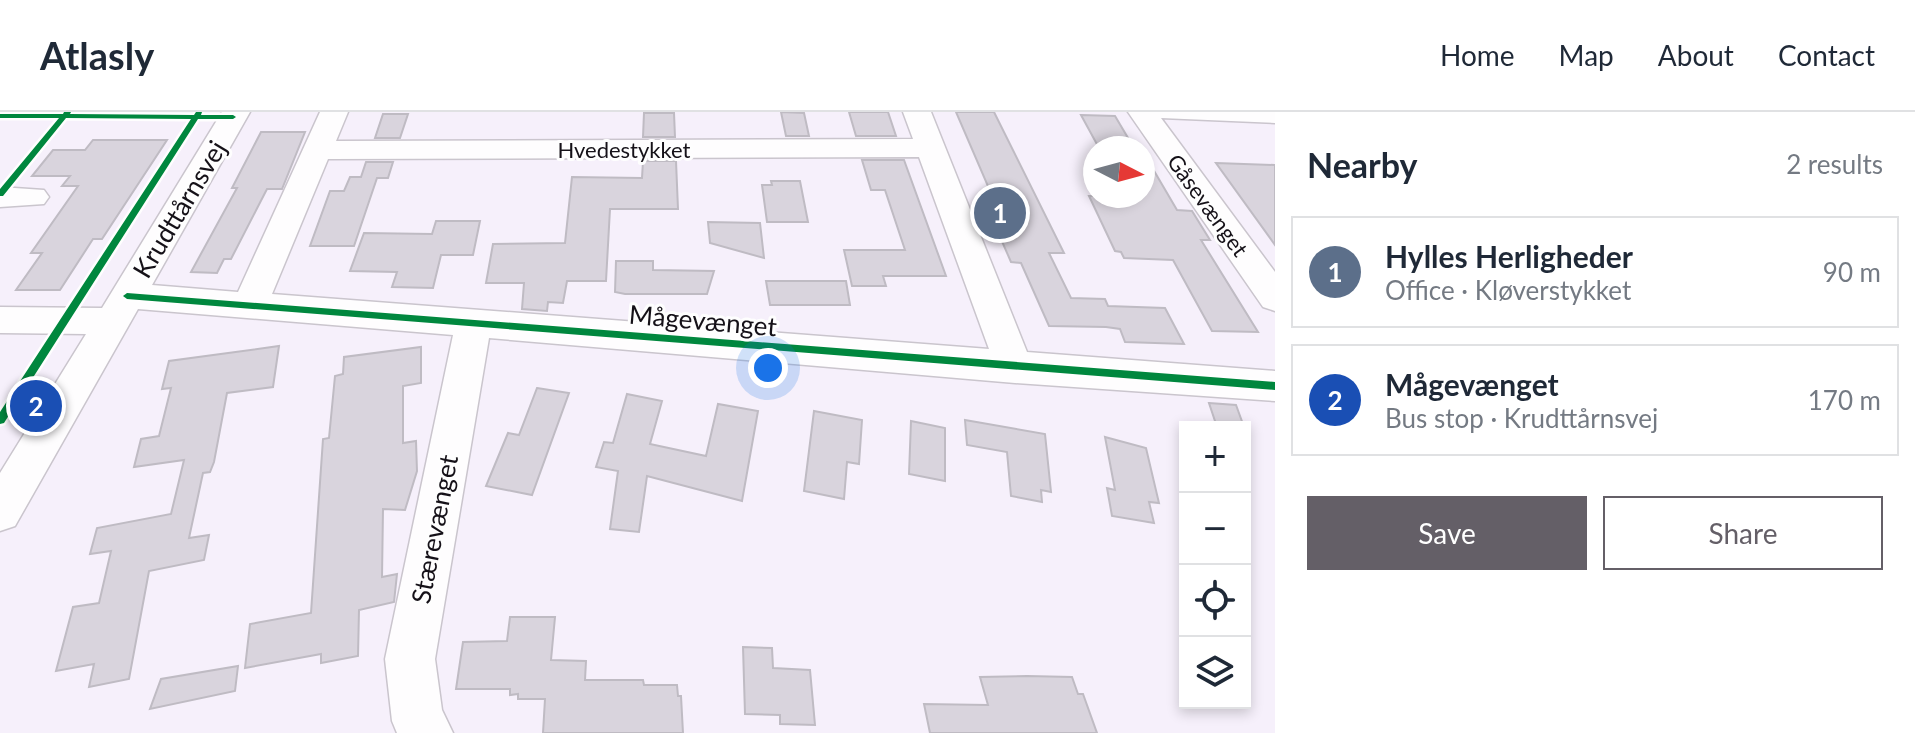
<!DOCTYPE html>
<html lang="en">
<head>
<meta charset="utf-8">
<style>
	:root { --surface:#fff; --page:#f2f2f3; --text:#1f2937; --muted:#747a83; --line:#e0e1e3; --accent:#645f67 }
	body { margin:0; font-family:Lato,sans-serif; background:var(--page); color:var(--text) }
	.controls { position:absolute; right:24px; bottom:24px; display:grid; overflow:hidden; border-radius:0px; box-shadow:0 4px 12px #0003 }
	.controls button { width:72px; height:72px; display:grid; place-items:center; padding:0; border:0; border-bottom:2px solid var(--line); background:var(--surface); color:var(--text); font:40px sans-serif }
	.compass { position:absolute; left:1083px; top:24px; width:72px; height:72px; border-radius:50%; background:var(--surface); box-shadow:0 4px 12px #0003; rotate:96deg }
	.you { position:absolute; left:768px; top:256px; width:28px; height:28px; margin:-20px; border:6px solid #fff; border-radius:50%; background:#1a73e8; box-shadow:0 0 0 12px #1a73e833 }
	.badge { display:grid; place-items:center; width:52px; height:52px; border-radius:50%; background:var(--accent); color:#fff; font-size:26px; font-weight:700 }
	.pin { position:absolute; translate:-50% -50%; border:4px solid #fff; box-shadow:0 2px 8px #0006 }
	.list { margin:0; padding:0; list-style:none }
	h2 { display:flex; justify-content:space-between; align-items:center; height:104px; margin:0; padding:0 32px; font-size:34px }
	h2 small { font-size:26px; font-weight:400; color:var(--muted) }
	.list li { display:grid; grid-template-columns:52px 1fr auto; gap:24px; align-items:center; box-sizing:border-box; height:112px; margin:0 16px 16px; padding:0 16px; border:2px solid var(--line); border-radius:0px }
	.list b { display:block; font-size:30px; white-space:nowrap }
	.list p { margin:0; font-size:26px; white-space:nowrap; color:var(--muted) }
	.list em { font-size:26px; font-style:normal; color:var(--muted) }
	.actions { display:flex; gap:16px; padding:24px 32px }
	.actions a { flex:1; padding:18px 0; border:2px solid var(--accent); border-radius:0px; text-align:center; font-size:28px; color:var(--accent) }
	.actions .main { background:var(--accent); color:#fff }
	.icon { flex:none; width:44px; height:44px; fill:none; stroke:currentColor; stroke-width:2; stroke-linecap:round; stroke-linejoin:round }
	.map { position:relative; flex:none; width:1275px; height:621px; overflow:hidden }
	header { display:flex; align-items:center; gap:48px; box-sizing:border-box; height:112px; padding:0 40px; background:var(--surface); border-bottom:2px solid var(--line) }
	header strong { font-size:38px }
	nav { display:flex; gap:44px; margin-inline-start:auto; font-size:28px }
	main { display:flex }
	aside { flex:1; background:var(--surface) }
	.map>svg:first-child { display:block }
	.building { fill:#d9d4dd; stroke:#bfbbc3; stroke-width:2 }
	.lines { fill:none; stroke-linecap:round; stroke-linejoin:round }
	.minor-casing { stroke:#cac5cd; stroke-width:3 }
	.minor { fill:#fefdfe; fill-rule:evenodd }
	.cycleway-casing { stroke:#fefefe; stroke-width:5 }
	.cycleway { fill:#00873e; fill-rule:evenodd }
	.labels { text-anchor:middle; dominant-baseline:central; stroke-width:6; stroke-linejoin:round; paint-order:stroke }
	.far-street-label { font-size:22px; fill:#151118; stroke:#fefefe }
	.street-label { font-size:26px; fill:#151118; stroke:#fefefe }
</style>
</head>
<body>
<header>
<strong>Atlasly</strong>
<nav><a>Home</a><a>Map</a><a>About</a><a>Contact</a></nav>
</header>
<main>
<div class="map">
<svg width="1275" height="621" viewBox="0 0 1275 621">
	<rect width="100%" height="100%" fill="#f6f0fb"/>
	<g class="building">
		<path d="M781 0 804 1 809 24H786Z"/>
		<path d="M849 0H888L896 24H856Z"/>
		<path d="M956 0H994L1064 141H1049L1071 186 1105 187 1108 194 1165 196 1184 232 1125 230 1120 217 1106 215 1049 214 1021 151 1011 150 987 95H997Z"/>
		<path d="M644 1H674L675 25H643Z"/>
		<path d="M383 2H408L400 26H375Z"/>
		<path d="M1081 3 1115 4 1134 36H1099Z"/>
		<path d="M261 20H305L282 77H267L231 147H224L217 161 191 160 237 76H232Z"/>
		<path d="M93 28H167L102 127H93L60 178H16L42 141H31L78 74H62L70 64H32L53 38H85Z"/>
		<path d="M1143 40 1177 98 1192 99 1210 128H1201L1258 220 1212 219 1173 148 1124 146 1121 140 1115 139 1089 84H1143Z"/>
		<path d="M862 48H904L946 164H883L886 174H852L844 138H905L885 78H871Z"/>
		<path d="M643 49H676L678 97H610L606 169H567L563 191 548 190 547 199 522 197 524 171H486L493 132 565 131 572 65 642 66Z"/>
		<path d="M366 50H393L388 66H377L354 134H310L330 79H344L350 65H361Z"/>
		<path d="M1216 51 1275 53V133Z"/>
		<path d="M771 69H800L808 110H767L762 73H772Z"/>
		<path d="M436 109H480L473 143H441L433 176 392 175 397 160 350 159 364 121 432 122Z"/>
		<path d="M708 110 760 111 764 146 710 131Z"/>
		<path d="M616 149H653V158L714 159 707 182H625L615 180Z"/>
		<path d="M766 169H846L850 193H770Z"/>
		<path d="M279 234 273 275 227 281 214 350 210 360 203 361 189 426 209 423 204 448 149 459 129 567 89 575 94 552 56 559 73 495 99 491 111 439 90 442 97 416 171 402 184 348 134 355 141 327 159 324 171 276 162 277 169 249Z"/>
		<path d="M421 235V271L403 274V331L416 329 417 359 405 398 383 397 382 465 397 462 394 490 359 498 358 544 321 551V542L245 556 250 512 311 501 323 327 329 326 335 264 343 262 344 245Z"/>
		<path d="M537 276 569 281 532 383 486 374 508 321 519 323Z"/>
		<path d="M627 282 662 289 650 332 706 344 718 292 758 299 742 389 647 364 639 420 610 417 618 359 596 355 604 330 613 331Z"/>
		<path d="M1209 291 1236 293 1244 315H1217Z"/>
		<path d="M814 299 862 308 859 352 847 350 844 387 804 379Z"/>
		<path d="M965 308 1045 322 1051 380 1041 378 1042 390 1011 384 1007 340 967 333Z"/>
		<path d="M911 309 945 316V369L909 362Z"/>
		<path d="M1105 325 1146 336 1159 391 1149 390 1154 411 1112 404 1107 376 1115 378Z"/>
		<path d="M510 505H555L551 548 586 549 585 568H643L644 573H677L678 584H681L683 621H543L545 587H518V582L510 583V577H456L463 530 507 529Z"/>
		<path d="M743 535 772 536 773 556 810 558 815 613 780 612V603L745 602Z"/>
		<path d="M238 554 235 579 150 597 161 567Z"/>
		<path d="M1027 564 1072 565 1078 582H1083L1097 621H930L924 592 988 593 980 565Z"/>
	</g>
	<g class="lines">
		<g class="minor-casing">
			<g id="minor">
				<path d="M222 0H250L152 173 238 180 320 0H348L336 29 913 27 903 0H931L1027 240 1275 259V289L1015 271 489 226 435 547 442 598 453 621H397L392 609 385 547 453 223 138 197 15 414 0 419V361L86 222 0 221V195L102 196ZM919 45 989 237 272 182 328 47Z"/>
				<path d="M1128 0H1275V11L1161 6 1275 160V199L1263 195Z"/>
				<path d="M0 75 44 78 49 85 44 92 0 95Z"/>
			</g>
		</g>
		<use href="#minor" class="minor"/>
		<g class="cycleway-casing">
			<g id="cycleway">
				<path d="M64 0H71L70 2 194 3 196 0H202L201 3H233L236 5 233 7H198L4 311 0 312V300L191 7 66 6 3 84H0V77L59 6H0V2H63Z"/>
				<path d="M127 181 1275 270V278L127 187 123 184Z"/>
			</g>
		</g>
		<use href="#cycleway" class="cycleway"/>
	</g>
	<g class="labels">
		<g class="far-street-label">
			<text x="624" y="37">Hvedestykket</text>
			<text transform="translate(1208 93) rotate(54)">Gåsevænget</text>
		</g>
		<g class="street-label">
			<text transform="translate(179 97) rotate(-59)">Krudttårnsvej</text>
			<text transform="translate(703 208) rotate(5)">Mågevænget</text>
			<text transform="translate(434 417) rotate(-79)">Stærevænget</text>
		</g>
	</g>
</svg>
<div class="controls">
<button>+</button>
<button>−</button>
<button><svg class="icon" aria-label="locate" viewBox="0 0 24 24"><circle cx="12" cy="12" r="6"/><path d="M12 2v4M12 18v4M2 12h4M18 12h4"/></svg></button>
<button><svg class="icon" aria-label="layers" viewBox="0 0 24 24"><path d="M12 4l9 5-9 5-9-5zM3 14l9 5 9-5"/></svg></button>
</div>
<svg class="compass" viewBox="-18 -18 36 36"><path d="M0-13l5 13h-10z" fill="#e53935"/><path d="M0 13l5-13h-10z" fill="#747a83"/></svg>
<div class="you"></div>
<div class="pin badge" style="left:1000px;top:101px;background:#5c6f8a">1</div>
<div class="pin badge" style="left:36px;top:294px;background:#1a4fb4">2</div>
</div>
<aside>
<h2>Nearby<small>2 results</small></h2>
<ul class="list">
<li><span class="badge" style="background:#5c6f8a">1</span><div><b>Hylles Herligheder</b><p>Office · Kløverstykket</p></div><em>90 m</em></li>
<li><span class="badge" style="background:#1a4fb4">2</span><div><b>Mågevænget</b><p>Bus stop · Krudttårnsvej</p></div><em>170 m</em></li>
</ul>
<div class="actions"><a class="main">Save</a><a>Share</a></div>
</aside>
</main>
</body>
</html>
